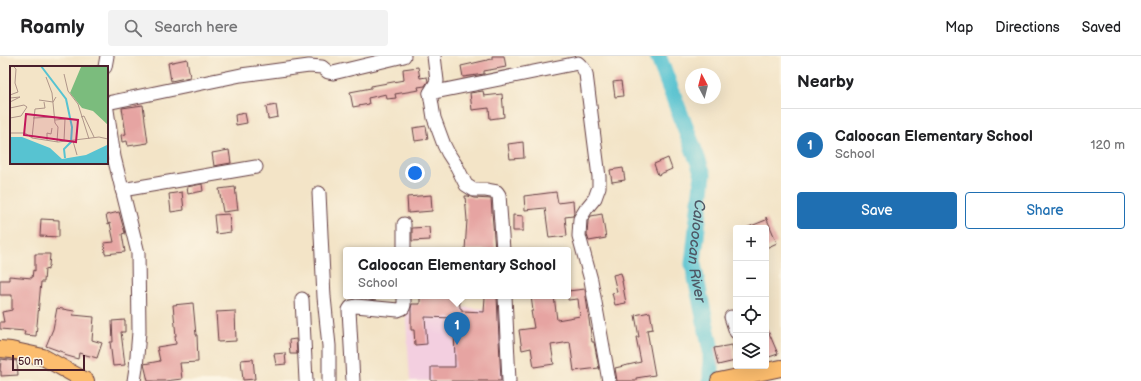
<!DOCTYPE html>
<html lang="en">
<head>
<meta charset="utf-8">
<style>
	:root { --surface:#fff; --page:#f2f2f2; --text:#202124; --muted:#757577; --line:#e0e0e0; --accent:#1f6fb2 }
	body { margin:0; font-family:"Balsamiq Sans",sans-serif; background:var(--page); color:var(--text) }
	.controls { position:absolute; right:12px; bottom:12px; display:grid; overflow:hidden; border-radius:4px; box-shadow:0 4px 16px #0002 }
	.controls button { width:36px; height:36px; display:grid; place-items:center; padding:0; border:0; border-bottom:1px solid var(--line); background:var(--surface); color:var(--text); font:20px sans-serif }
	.compass { position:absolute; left:685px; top:12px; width:36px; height:36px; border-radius:50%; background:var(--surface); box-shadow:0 4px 16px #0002; rotate:353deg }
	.scale { position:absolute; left:12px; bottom:10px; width:73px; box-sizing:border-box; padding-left:4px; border:2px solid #4a1f2b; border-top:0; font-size:11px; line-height:14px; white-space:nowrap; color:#4a1f2b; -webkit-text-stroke:3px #fcf5e5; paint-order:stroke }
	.you { position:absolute; left:415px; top:117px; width:14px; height:14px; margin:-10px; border:3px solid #fff; border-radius:50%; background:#1a73e8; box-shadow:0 0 0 6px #1a73e833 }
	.badge { display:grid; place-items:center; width:26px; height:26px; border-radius:50%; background:var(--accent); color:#fff; font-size:13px; font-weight:700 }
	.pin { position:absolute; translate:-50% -33px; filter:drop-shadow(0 1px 2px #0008) }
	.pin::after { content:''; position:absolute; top:21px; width:14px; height:12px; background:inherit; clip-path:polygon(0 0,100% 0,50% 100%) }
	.popup { position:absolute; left:343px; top:191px; width:228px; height:52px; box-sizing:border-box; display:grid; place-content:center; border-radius:4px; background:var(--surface); filter:drop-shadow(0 1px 3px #0005); font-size:13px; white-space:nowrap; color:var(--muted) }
	.popup b { font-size:15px; color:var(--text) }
	.popup::after { content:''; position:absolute; left:50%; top:100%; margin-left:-8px; border:8px solid transparent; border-top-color:var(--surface) }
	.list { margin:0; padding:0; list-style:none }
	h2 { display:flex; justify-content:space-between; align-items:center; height:52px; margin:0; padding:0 16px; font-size:17px }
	h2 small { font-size:13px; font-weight:400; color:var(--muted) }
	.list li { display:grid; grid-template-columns:26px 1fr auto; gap:12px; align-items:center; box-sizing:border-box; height:72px; padding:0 16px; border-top:1px solid var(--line) }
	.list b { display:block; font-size:15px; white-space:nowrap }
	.list p { margin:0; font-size:13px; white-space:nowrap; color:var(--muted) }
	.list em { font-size:13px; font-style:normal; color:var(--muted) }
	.actions { display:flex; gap:8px; padding:12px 16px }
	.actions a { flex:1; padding:9px 0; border:1px solid var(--accent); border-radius:4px; text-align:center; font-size:14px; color:var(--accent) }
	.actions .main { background:var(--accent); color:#fff }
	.icon { flex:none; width:22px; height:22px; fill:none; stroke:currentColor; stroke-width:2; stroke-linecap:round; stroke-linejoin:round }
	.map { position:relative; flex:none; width:781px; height:325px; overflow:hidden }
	header { display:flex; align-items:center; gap:24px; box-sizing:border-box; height:56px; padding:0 20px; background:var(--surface); border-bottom:1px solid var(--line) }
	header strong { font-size:19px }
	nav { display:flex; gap:22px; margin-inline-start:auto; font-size:14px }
	.search { width:280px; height:36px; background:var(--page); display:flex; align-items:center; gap:10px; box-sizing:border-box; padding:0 14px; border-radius:4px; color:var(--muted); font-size:15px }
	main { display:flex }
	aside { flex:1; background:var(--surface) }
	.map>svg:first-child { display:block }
	.built { fill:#f3cfe0 }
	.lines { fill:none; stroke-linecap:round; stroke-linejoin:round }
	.river { stroke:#57c3d1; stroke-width:17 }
	.building { fill:#e6a4a2 }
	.minor-casing { stroke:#633d42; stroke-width:15 }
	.major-casing { stroke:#633d42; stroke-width:18 }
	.minor { stroke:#fff; stroke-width:13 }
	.major { stroke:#fcbd6e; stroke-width:16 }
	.labels { text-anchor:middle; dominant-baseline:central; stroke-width:3; stroke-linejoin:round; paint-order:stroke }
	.water-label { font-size:15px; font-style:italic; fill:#4f5865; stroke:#fcf5e5 }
	.inset-river { fill:none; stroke:#57c3d1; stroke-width:2 }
	.inset-road { fill:none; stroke:#af9589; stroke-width:1 }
	.view { fill:#c2185b; fill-opacity:0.15; stroke:#c2185b; stroke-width:2 }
	.inset-edge { fill:none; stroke:#4a1f2b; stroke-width:2 }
</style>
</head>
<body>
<header>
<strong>Roamly</strong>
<div class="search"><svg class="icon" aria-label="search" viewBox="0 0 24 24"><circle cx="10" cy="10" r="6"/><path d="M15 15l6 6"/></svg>Search here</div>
<nav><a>Map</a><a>Directions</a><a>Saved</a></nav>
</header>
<main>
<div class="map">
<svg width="781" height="325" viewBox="0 0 781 325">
	<rect width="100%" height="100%" fill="#fcf5e5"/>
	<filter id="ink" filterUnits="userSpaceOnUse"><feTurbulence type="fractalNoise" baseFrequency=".025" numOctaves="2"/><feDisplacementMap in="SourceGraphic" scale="8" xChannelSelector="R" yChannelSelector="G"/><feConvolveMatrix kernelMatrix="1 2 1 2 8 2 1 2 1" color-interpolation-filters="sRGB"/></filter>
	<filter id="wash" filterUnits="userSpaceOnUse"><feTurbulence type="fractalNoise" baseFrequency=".012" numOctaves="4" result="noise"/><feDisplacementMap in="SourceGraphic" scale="16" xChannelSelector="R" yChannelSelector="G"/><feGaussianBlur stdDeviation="0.9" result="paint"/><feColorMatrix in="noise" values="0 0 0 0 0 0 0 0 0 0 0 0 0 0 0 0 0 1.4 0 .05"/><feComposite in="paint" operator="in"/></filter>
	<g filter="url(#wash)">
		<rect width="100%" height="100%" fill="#f3e4c7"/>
		<path class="built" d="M405 248 505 254 508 325H410Z"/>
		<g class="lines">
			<path class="river" id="s1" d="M658 0 703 118 693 208 711 294V325"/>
		</g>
		<g id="blocks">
			<g class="building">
				<path d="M492 0H504L506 11 484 15V18L463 21 461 10 492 3Z"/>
				<path d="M187 3 190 21 171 25 168 7Z"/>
				<path d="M418 11 420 22 427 21 428 25 425 30 418 31 419 34 395 38 396 42 387 43 386 38 368 42 369 48 353 51 350 36 371 32V30L404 24 403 13Z"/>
				<path d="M621 25 623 40 615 41 613 26Z"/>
				<path d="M483 35 484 40 502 38 504 61 490 63 489 52 472 54 470 37Z"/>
				<path d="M143 49 148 87 128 90 127 85 122 86 121 79 126 78 122 52Z"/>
				<path d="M276 49 278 61 268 63 266 51Z"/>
				<path d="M245 57 247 67 236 69 235 59Z"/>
				<path d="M426 70 428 83 415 85 413 72Z"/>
				<path d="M523 86 524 102 510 103 508 88Z"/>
				<path d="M229 94 231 107 214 110 212 97Z"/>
				<path d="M668 102 672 113 658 119 654 108Z"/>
				<path d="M623 112 625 124 612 126 610 114Z"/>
				<path d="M202 128 203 135 188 138 187 131Z"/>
				<path d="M235 131 238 154 223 156 219 133Z"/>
				<path d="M182 136 184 154 171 156 169 138Z"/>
				<path d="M556 136 558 147 573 145 574 157 573 160 565 161 567 180 549 182 545 152 525 154 524 140Z"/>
				<path d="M431 139 432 155 408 157 407 141Z"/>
				<path d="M465 140H468L474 142 491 143 495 194H465L467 164Z"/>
				<path d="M119 156 125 177 122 178 125 196 105 198 104 187 114 186 110 167 108 168 106 159Z"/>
				<path d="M229 158 231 176 216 178 214 159Z"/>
				<path d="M602 158 606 182 589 185 587 179 588 165 591 160Z"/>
				<path d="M513 159 523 160V175H513Z"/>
				<path d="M766 161 777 187 766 192V172H746L766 164Z"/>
				<path d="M41 163 59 164V181L40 180Z"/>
				<path d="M429 171 430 184 412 185V172Z"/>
				<path d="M35 198H50L49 210 48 211V214L45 213 44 226H41L36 280 24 279 25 275 0 273V266H4L2 256 12 254V239H0V224H9V220L32 222 33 214 35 215Z"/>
				<path d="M621 217 623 225H622L626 247 615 249 612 237 617 236 613 219Z"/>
				<path d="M585 233 592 286H594L599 312 574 315 570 286 551 289 554 308 534 311 531 292 522 294 519 274 534 272 531 255H533L531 240H554L557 264 580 260 578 243 568 244V235Z"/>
				<path d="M420 240H459L460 252 462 253V255L484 256 485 241H497L501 325H431V311H455L454 262 425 261 427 288 415 289 414 274H411V252L412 248H420Z"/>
				<path d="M193 247 196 279H197L198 306 180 307 182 323 165 325H148L144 308 160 305 157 291 176 288 175 280H176L173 249Z"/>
				<path d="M57 252 74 255 73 259 94 261 92 284 102 287 97 302 79 297 78 303 64 299 65 297 46 290 53 273Z"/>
				<path d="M235 255 236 285 218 286 216 256Z"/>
				<path d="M650 256 653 273 647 274 655 319 636 322V325H617L615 312 641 306 636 281H639L635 259Z"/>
				<path d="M125 264V276H121L125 309 113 310 110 286H113L112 265Z"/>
				<path d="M766 270 778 298 766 302Z"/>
				<path d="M296 283 297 298H290L289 284Z"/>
				<path d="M732 289 735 305 718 309 714 292Z"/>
				<path d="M285 297 286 308 276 309 274 298Z"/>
				<path d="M1 303 17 305 18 319 1 320V315H0Z"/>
				<path d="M253 303 255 323 243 324 241 304Z"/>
			</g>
		</g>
	</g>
	<g filter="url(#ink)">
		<use href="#blocks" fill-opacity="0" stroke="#633d42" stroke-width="1"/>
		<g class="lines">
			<g class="minor-casing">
				<g id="minor">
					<path d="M434 0 437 25 430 37 434 62 444 89 448 97 457 111 466 129 474 134H486L497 136 499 139 503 194"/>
					<path d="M105 11 107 0"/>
					<path d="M430 37 578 7 583 12 586 18 599 121V131L595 142 586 153 580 163 579 180 591 224 609 325"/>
					<path d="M107 47 241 19 309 10 322 11 328 16 333 17 404 0"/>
					<path d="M107 54 114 101 138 197 139 276 136 312 134 325"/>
					<path d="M122 134 256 111"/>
					<path d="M319 137 324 241 329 290V325"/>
					<path d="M404 194V168"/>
					<path d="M505 240 509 325"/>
					<path d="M302 243 306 325"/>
					<path d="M731 261 736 276"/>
					<path d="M353 325 349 254 351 251 356 250 398 254 403 252 404 249V240"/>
				</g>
			</g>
			<g class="major-casing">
				<g id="major">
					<path d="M0 293 11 294 43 301 86 325"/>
					<path d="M719 325 781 312"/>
				</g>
			</g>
			<use href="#minor" class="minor"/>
			<use href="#major" class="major"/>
		</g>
	</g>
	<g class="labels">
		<g class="water-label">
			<text stroke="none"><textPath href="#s1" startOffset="204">Caloocan River</textPath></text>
		</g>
	</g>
	<g transform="translate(10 10)">
		<rect width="98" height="98" fill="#f3e4c7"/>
		<path d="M98 0V59L83 45 72 42 60 27 71 1Z" fill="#7bbc7d"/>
		<path d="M0 71H12L40 82 52 93 76 89 97 79 98 98H0Z" fill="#57c3d1"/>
		<path class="inset-river" d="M31 0 56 33 62 61 61 76 54 83 55 92"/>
		<path class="inset-road" d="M54 8 58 25 68 38 79 73M36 11 42 27 45 57 48 61 47 76M0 29 8 26 5 17 6 3 3 0M0 32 10 31 0 36M29 34 43 36 46 31M0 42 14 39 17 41 11 50 0 52M71 51 74 50 84 71M23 52 45 51M45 54 55 53 54 75M0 67H15L22 72 48 76 89 71 98 73M22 72 25 43 35 42 34 36M37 74V67L41 68 42 62M63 75 67 89"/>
		<path class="view" d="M16 48 68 54 66 76 14 69Z"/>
		<rect width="98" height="98" class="inset-edge"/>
	</g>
</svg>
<div class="controls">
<button>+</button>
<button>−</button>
<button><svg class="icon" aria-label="locate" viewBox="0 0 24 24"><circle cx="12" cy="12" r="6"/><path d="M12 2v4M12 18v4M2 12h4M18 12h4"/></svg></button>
<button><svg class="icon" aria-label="layers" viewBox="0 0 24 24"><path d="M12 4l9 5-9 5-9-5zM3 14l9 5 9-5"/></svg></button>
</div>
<svg class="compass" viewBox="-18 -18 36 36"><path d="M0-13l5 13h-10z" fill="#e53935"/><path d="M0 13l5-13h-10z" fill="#757577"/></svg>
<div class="scale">50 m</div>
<div class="you"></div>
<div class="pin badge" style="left:457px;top:289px">1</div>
<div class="popup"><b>Caloocan Elementary School</b>School</div>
</div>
<aside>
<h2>Nearby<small></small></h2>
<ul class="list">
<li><span class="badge">1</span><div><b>Caloocan Elementary School</b><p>School</p></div><em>120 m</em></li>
</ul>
<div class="actions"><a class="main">Save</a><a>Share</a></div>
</aside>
</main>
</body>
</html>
